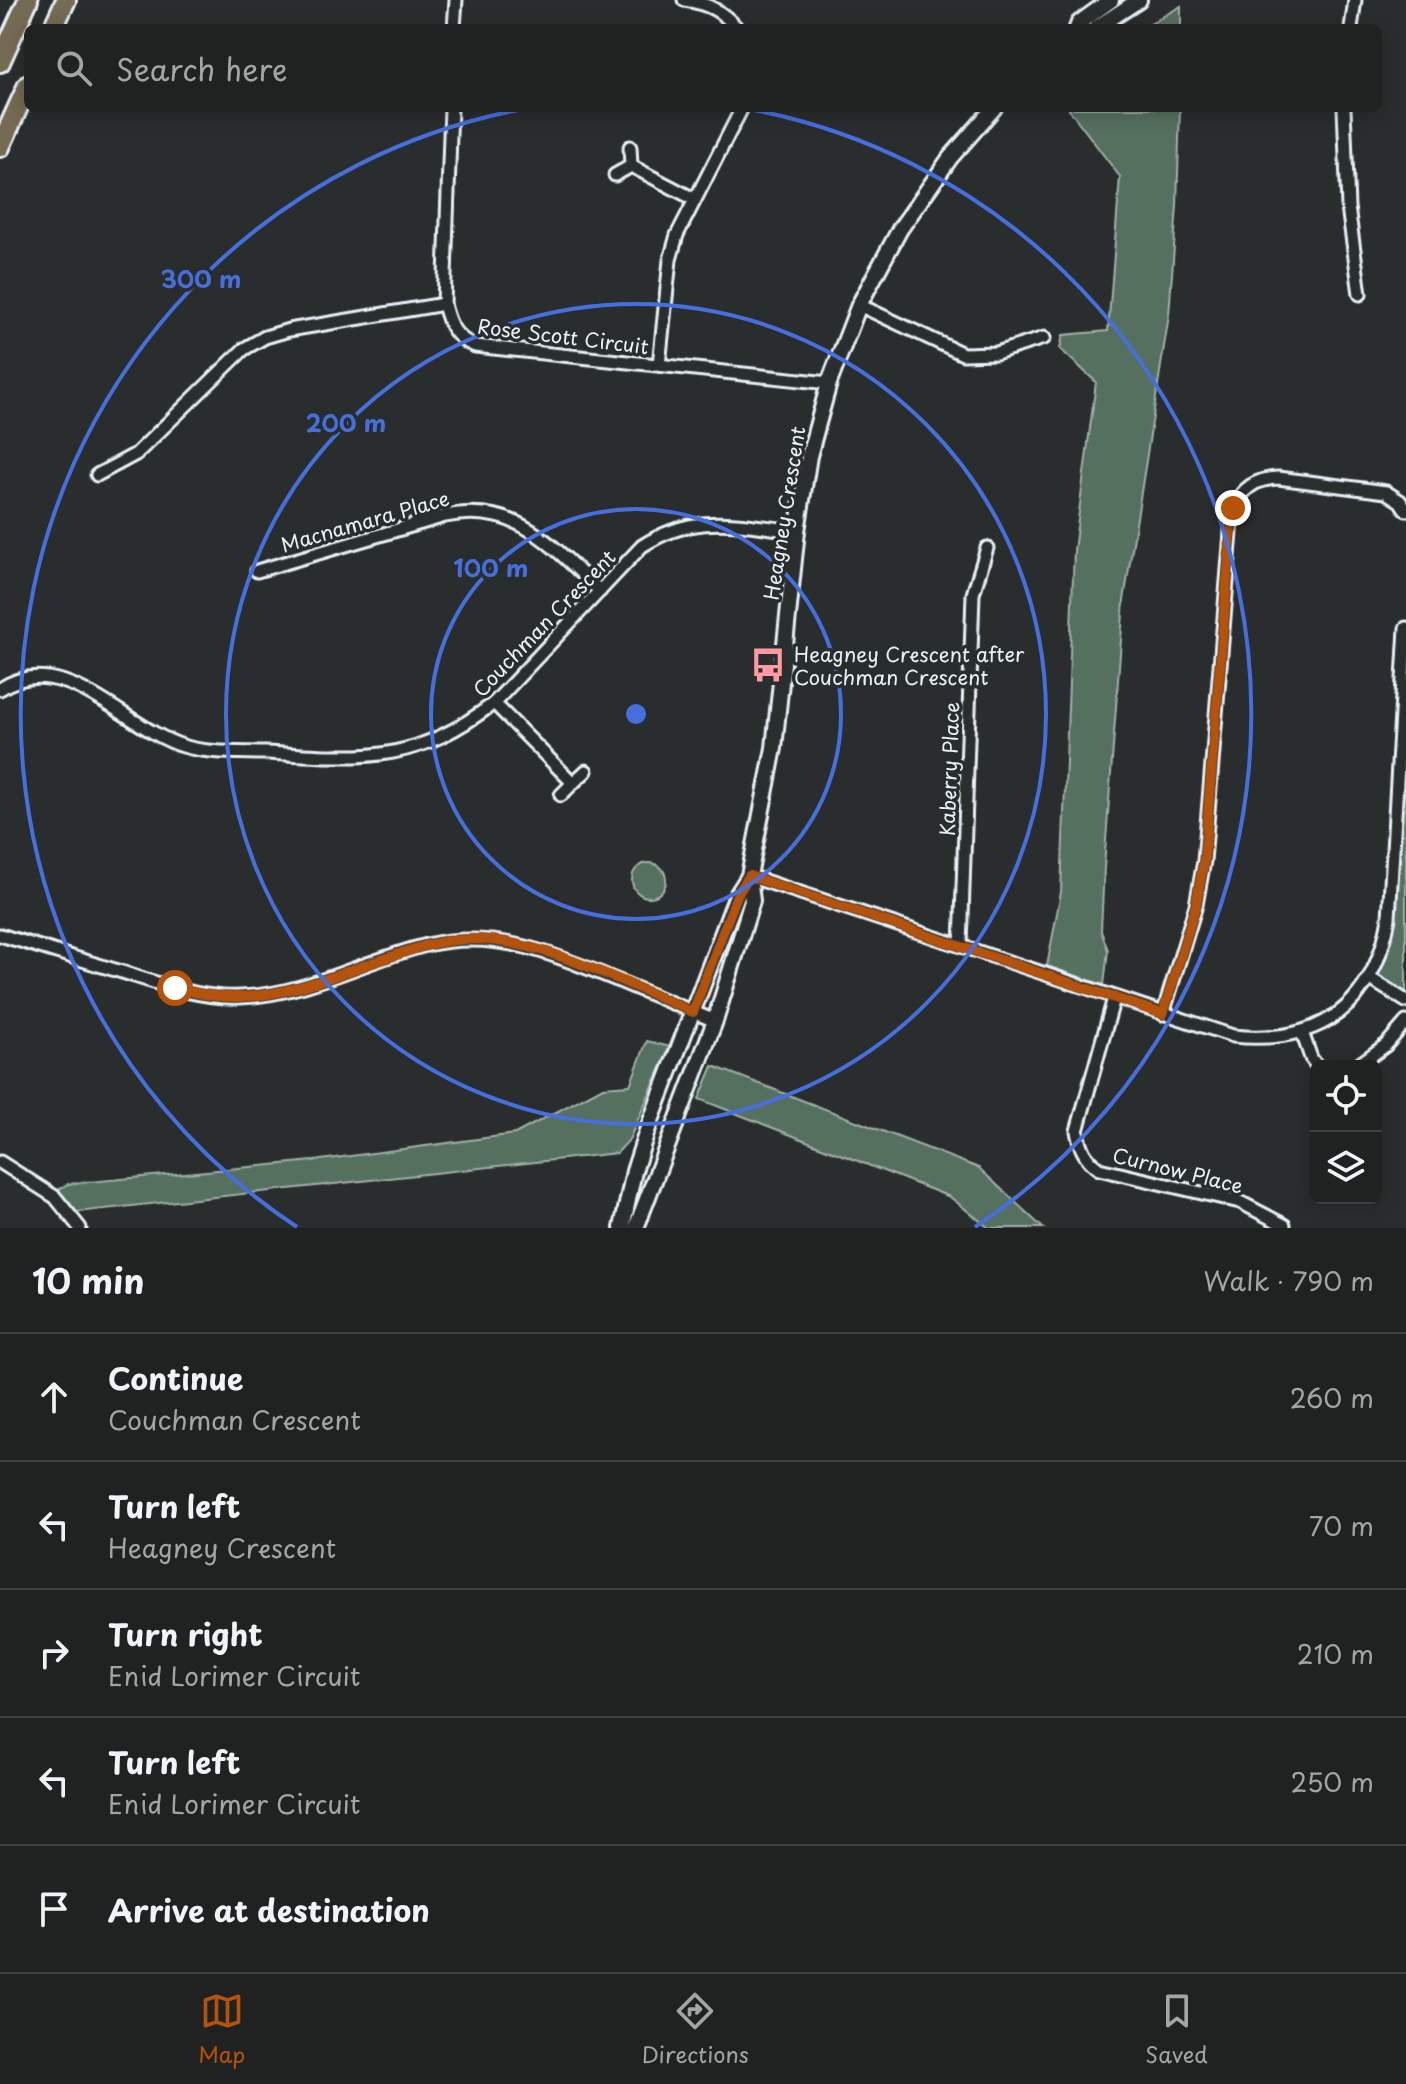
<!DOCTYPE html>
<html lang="en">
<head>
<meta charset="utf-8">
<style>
	:root { --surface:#202222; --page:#282a2a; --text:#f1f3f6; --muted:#a2a4a5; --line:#3d3f40; --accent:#b45309 }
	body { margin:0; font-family:"Playpen Sans",sans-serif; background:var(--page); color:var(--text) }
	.controls { position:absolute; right:24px; bottom:24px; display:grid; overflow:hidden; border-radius:12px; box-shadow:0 4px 20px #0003 }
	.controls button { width:72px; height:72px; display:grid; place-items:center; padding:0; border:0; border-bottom:2px solid var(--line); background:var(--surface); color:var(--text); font:40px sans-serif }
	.stop { position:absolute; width:24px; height:24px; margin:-18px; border:6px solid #b45309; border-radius:50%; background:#fff }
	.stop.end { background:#b45309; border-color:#fff; box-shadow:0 2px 8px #0008 }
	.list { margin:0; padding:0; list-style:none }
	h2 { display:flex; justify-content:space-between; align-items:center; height:104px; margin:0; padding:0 32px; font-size:34px }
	h2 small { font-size:26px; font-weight:400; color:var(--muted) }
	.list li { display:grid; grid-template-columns:52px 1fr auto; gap:24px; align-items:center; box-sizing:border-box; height:128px; padding:0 32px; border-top:2px solid var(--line) }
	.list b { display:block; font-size:30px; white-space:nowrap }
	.list p { margin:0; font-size:26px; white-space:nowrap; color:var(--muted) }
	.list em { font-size:26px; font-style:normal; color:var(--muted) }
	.icon { flex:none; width:44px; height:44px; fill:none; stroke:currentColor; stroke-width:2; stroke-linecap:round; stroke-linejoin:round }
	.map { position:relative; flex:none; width:1406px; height:1228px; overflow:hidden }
	.search { position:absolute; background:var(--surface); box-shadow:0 4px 20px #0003; left:24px; right:24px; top:24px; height:88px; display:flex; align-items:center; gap:20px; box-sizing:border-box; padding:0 28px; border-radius:12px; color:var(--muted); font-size:30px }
	.sheet { height:744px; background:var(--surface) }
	nav { display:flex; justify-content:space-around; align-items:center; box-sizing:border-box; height:112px; border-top:2px solid var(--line); background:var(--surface); font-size:22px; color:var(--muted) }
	nav a { display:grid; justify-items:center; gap:4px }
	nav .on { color:var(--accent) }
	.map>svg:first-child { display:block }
	.green { fill:#57705e; stroke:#a0b0ab; stroke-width:2 }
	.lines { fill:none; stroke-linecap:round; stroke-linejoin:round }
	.minor-casing { stroke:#e8f1f8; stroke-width:17 }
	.tertiary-casing { stroke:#e8f1f8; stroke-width:20 }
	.trunk-casing { stroke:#e8f1f8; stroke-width:24 }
	.minor { stroke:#2a2d2e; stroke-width:11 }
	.tertiary { stroke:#2a2d2e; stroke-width:14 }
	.trunk { stroke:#746b52; stroke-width:18 }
	.route { stroke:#b45309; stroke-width:10 }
	.ring { fill:none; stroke:#466fde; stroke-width:4 }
	.labels { text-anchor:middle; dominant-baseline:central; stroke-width:7; stroke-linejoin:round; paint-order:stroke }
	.street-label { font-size:20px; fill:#e8f1f8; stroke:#2a2d2e }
	.poi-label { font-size:20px; fill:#e8f1f8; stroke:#2a2d2e; text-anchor:start }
	.centre { fill:#466fde; stroke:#2a2d2e; stroke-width:4 }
	.ring-label { font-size:24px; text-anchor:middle; font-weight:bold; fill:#466fde; stroke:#2a2d2e; stroke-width:7; stroke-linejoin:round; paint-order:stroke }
</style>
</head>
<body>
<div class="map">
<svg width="1406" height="1228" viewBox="0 0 1406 1228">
	<rect width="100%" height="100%" fill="#2a2d2e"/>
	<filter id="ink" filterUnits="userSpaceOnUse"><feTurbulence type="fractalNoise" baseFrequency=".0125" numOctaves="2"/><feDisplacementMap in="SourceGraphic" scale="16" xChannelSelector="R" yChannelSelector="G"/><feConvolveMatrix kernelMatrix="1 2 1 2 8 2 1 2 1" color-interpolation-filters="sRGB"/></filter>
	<g filter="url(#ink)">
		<g class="green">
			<path d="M1181 6V28H1143Z"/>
			<path d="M1068 108H1180L1177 206 1169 315 1124 600 1104 867 1101 931 1108 950 1104 985 1047 966 1061 892 1074 550 1096 382 1060 349 1063 335 1108 331 1120 177Z"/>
			<path d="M1406 628V1001L1369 978 1384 944Z"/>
			<circle cx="649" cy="880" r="17"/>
			<path d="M647 1041 670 1047 629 1140 617 1153 77 1212 58 1190 68 1184 313 1161 515 1134 603 1087 630 1085Z"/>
			<path d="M713 1066 979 1168 1043 1228H989L950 1197 699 1099Z"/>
		</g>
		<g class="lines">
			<g class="minor-casing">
				<g id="minor">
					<path d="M684 0C707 3 722 11 737 28"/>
					<path d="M454 28 456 0"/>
					<path d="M1351 28 1355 0"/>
					<path d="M451 108 444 304C449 325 455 338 475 346L829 383"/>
					<path d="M1344 108 1348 207 1360 294"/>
					<path d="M630 147 631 166"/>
					<path d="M615 175 631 166 694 199"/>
					<path d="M859 305 963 354 996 353 1044 338"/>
					<path d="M659 365 670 260 677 235 742 108"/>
					<path d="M97 475 136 454 244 349 265 337 289 330 444 304"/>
					<path d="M257 571 445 516C517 501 552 546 600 591"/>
					<path d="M0 689C62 647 125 728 183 746 209 754 240 752 268 753 364 758 413 765 494 703L642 546C696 511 738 525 797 531"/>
					<path d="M494 703 573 783 561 795"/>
					<path d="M573 783 586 771"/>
					<path d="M749 876 1233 1036C1321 1045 1374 1005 1389 918L1406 628"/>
					<path d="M0 935C41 947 81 960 122 972 160 984 200 999 240 997 306 995 364 960 427 945 495 929 553 954 614 979 648 993 682 1007 715 1021"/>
					<path d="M961 946 973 594 987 548"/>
					<path d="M1369 978 1406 1001"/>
					<path d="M1114 998 1077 1131C1080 1148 1085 1159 1099 1169L1240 1202 1284 1225"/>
					<path d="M1163 1014 1196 905 1204 861 1233 508C1243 488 1255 479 1278 478L1386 492 1400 501 1406 510"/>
					<path d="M1302 1032 1311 1058 1317 1066"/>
					<path d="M1357 1066 1386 1045 1406 1022"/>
					<path d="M0 1162 55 1197 80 1228"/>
				</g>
			</g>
			<g class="tertiary-casing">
				<g id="tertiary">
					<path d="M1077 28 1079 23 1111 0"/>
					<path d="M1096 28 1139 0"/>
					<path d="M622 1228 634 1171 647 1131 737 895 749 876"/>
					<path d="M636 1228 715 1021 752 901 749 876 774 748 797 531 809 456 829 383 859 305 900 229 950 158 994 108"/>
				</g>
			</g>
			<g class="trunk-casing">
				<g id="trunk">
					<path d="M53 28 66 0"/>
					<path d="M0 62 28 0"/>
					<path d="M0 147 28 85"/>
				</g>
			</g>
			<use href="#minor" class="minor"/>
			<use href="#tertiary" class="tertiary"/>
			<use href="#trunk" class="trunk"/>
		</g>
	</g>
	<g class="lines" filter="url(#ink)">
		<path class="route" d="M175 988C196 993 218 998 241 997 289 995 335 975 381 960 406 952 431 942 457 940 534 933 623 983 693 1012L737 895 749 876 1163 1014 1196 905 1204 861 1233 508"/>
	</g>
	<g class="ring">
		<circle cx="636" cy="714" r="205"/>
		<circle cx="636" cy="714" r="410"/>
		<path d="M297 1227A615 615 0 0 1 529 108M743 108A615 615 0 0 1 975 1227"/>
	</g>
	<defs>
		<g id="bus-bare" transform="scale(2.76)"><path d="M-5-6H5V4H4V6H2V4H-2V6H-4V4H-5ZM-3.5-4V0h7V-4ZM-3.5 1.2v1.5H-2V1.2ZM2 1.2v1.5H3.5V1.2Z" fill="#ff9aa2" stroke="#2a2d2e" stroke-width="2.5" paint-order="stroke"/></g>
	</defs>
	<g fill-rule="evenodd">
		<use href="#bus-bare" x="768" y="665"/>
	</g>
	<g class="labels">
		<g class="street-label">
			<text transform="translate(563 336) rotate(7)">Rose Scott Circuit</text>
			<text transform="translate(784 513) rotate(-81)">Heagney Crescent</text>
			<text transform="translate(365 521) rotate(-16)">Macnamara Place</text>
			<text transform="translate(544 623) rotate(-46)">Couchman Crescent</text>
			<text transform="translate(949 769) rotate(-88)">Kaberry Place</text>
			<text transform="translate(1178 1170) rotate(14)">Curnow Place</text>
		</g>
		<g class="poi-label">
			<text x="794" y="654">Heagney Crescent after<tspan x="794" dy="23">Couchman Crescent</tspan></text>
		</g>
	</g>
	<circle cx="636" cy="714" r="12" class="centre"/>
	<g class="ring-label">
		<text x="201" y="288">300 m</text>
		<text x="346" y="432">200 m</text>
		<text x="491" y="577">100 m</text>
	</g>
</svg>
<div class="controls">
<button><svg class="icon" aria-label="locate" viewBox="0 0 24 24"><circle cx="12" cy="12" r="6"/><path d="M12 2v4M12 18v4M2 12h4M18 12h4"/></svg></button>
<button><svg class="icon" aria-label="layers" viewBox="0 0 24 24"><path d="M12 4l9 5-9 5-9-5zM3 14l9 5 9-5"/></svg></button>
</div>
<div class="stop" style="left:175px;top:988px"></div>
<div class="stop end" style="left:1233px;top:508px"></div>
<div class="search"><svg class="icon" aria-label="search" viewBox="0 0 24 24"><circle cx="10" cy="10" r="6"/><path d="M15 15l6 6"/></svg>Search here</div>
</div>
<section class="sheet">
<h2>10 min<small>Walk · 790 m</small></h2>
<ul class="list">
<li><svg class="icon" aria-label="ahead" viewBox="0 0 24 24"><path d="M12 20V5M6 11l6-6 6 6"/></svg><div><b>Continue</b><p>Couchman Crescent</p></div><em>260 m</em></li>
<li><svg class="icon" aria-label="left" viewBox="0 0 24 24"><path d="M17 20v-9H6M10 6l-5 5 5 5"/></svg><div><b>Turn left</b><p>Heagney Crescent</p></div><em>70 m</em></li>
<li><svg class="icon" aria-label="right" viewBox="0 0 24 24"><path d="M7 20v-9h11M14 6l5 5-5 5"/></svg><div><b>Turn right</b><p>Enid Lorimer Circuit</p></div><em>210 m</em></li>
<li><svg class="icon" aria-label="left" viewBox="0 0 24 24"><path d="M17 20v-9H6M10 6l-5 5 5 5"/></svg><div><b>Turn left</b><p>Enid Lorimer Circuit</p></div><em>250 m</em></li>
<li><svg class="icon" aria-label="arrive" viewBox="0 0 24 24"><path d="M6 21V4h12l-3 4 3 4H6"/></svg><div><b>Arrive at destination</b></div></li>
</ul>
</section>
<nav>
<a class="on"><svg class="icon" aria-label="map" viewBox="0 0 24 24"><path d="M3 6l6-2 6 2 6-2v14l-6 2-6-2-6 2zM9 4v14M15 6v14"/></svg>Map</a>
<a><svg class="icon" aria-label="directions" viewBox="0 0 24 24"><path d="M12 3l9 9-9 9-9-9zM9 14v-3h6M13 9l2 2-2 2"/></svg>Directions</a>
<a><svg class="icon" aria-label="saved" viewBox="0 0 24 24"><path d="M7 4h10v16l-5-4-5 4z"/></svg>Saved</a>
</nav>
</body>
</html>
